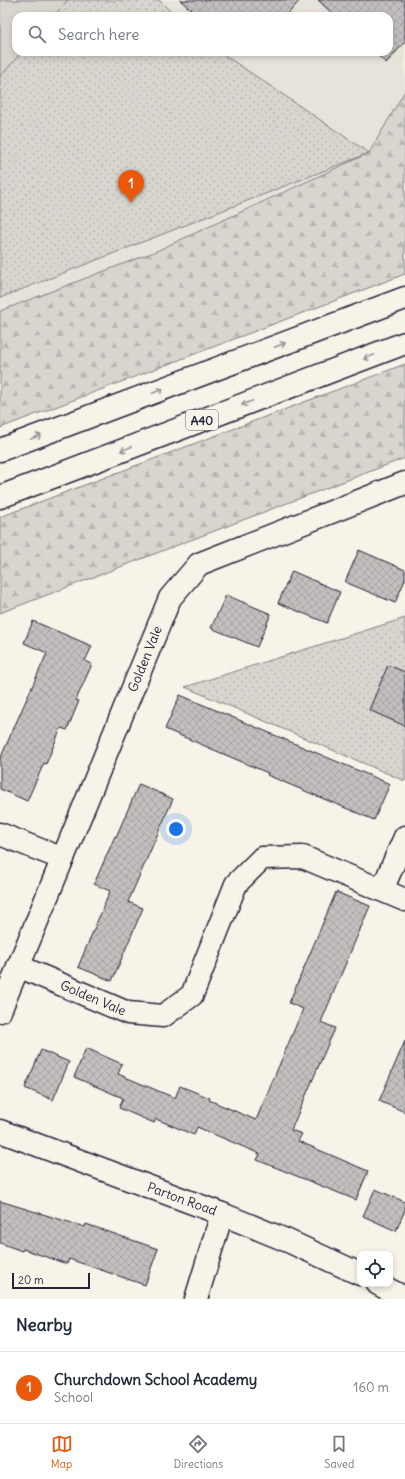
<!DOCTYPE html>
<html lang="en">
<head>
<meta charset="utf-8">
<style>
	:root { --surface:#fff; --page:#f6f6f7; --text:#1f2937; --muted:#747a83; --line:#e0e1e3; --accent:#ea580c }
	body { margin:0; font-family:Delius,sans-serif; background:var(--page); color:var(--text) }
	.controls { position:absolute; right:12px; bottom:12px; display:grid; overflow:hidden; border-radius:8px; box-shadow:0 2px 6px #0003 }
	.controls button { width:36px; height:36px; display:grid; place-items:center; padding:0; border:0; border-bottom:1px solid var(--line); background:var(--surface); color:var(--text); font:20px sans-serif }
	.scale { position:absolute; left:12px; bottom:10px; width:78px; box-sizing:border-box; padding-left:4px; border:2px solid #22223b; border-top:0; font-size:11px; line-height:14px; white-space:nowrap; color:#22223b; -webkit-text-stroke:3px #f7f3e8; paint-order:stroke }
	.you { position:absolute; left:176px; top:829px; width:14px; height:14px; margin:-10px; border:3px solid #fff; border-radius:50%; background:#1a73e8; box-shadow:0 0 0 6px #1a73e833 }
	.badge { display:grid; place-items:center; width:26px; height:26px; border-radius:50%; background:var(--accent); color:#fff; font-size:13px; font-weight:700 }
	.pin { position:absolute; translate:-50% -33px; filter:drop-shadow(0 1px 2px #0008) }
	.pin::after { content:''; position:absolute; top:21px; width:14px; height:12px; background:inherit; clip-path:polygon(0 0,100% 0,50% 100%) }
	.list { margin:0; padding:0; list-style:none }
	h2 { display:flex; justify-content:space-between; align-items:center; height:52px; margin:0; padding:0 16px; font-size:17px }
	h2 small { font-size:13px; font-weight:400; color:var(--muted) }
	.list li { display:grid; grid-template-columns:26px 1fr auto; gap:12px; align-items:center; box-sizing:border-box; height:72px; padding:0 16px; border-top:1px solid var(--line) }
	.list b { display:block; font-size:15px; white-space:nowrap }
	.list p { margin:0; font-size:13px; white-space:nowrap; color:var(--muted) }
	.list em { font-size:13px; font-style:normal; color:var(--muted) }
	.icon { flex:none; width:22px; height:22px; fill:none; stroke:currentColor; stroke-width:2; stroke-linecap:round; stroke-linejoin:round }
	.map { position:relative; flex:none; width:405px; height:1299px; overflow:hidden }
	.search { position:absolute; background:var(--surface); box-shadow:0 2px 6px #0003; left:12px; right:12px; top:12px; height:44px; display:flex; align-items:center; gap:10px; box-sizing:border-box; padding:0 14px; border-radius:12px; color:var(--muted); font-size:15px }
	.sheet { height:124px; background:var(--surface) }
	nav { display:flex; justify-content:space-around; align-items:center; box-sizing:border-box; height:56px; border-top:1px solid var(--line); background:var(--surface); font-size:11px; color:var(--muted) }
	nav a { display:grid; justify-items:center; gap:2px }
	nav .on { color:var(--accent) }
	.map>svg:first-child { display:block }
	.built { fill:#e7e3db; fill-rule:evenodd }
	.grass { fill:url(#grass-dots); stroke:#7d7c85 }
	.forest { fill:url(#forest-firs); stroke:#7d7c85 }
	.garden { fill:#d8d5cf; stroke:#7d7c85 }
	.building { fill:url(#building-cross-hatch); stroke:#22223b }
	.lines { fill:none; stroke-linecap:round; stroke-linejoin:round }
	.minor-casing { stroke:#22223b; stroke-width:25 }
	.highway-casing { stroke:#22223b; stroke-width:25 }
	.minor { stroke:#f7f3e8; stroke-width:22 }
	.highway { stroke:#f7f3e8; stroke-width:22 }
	.oneway { stroke:#97959a }
	.labels { text-anchor:middle; dominant-baseline:central; stroke-width:3; stroke-linejoin:round; paint-order:stroke }
	.shield { fill:#f7f3e8; stroke:#62616f; stroke-width:1 }
	.shield-label { font-size:12px; font-weight:bold; fill:#22223b }
	.street-label { font-size:13px; fill:#22223b; stroke:#f7f3e8 }
</style>
</head>
<body>
<div class="map">
<svg width="405" height="1299" viewBox="0 0 405 1299">
	<defs>
		<pattern id="grass-dots" width="8" height="8" patternUnits="userSpaceOnUse"><rect width="8" height="8" fill="#d8d5cf"/><path d="M2 2h.1M6 6h.1" fill="none" stroke="#b9b7b3" stroke-width="1.8" stroke-linecap="round"/></pattern>
		<pattern id="forest-firs" width="22" height="20" patternUnits="userSpaceOnUse"><rect width="22" height="20" fill="#d8d5cf"/><path d="M5 1l3.5 6h-7zM16 11l3.5 6h-7z" fill="#b9b7b3"/></pattern>
		<pattern id="building-cross-hatch" width="8" height="8" patternUnits="userSpaceOnUse"><rect width="8" height="8" fill="#c2bfbd"/><path d="M0 0l8 8M0 8l8-8" fill="none" stroke="#a6a4a3"/></pattern>
	</defs>
	<rect width="100%" height="100%" fill="#f7f3e8"/>
	<filter id="ink" filterUnits="userSpaceOnUse"><feTurbulence type="fractalNoise" baseFrequency=".025" numOctaves="2"/><feDisplacementMap in="SourceGraphic" scale="8" xChannelSelector="R" yChannelSelector="G"/><feConvolveMatrix kernelMatrix="1 2 1 2 8 2 1 2 1" color-interpolation-filters="sRGB"/></filter>
	<g filter="url(#ink)">
		<path class="built" d="M0 0H405V91L369 153 154 252 0 311ZM16 16H389V52H16Z"/>
		<g class="grass">
			<path d="M0 0H159L175 16H16V52H220L369 153 0 298Z"/>
			<path d="M405 618V781L185 687Z"/>
		</g>
		<g class="forest">
			<path d="M405 91V274L0 428V311L154 252 369 153Z"/>
			<path d="M405 364V458L0 613V517Z"/>
		</g>
		<path class="garden" d="M0 0H68L54 16H16V52H22L0 77Z"/>
		<g class="building">
			<path d="M180 0H300L286 16H198Z"/>
			<path d="M318 0H405V42L386 63 374 52H389V16H335Z"/>
			<path d="M359 550 405 570V580L395 603 345 582Z"/>
			<path d="M292 571 340 592 327 623 278 603Z"/>
			<path d="M226 595 271 614 257 647 211 628Z"/>
			<path d="M33 621 92 646 85 661 92 664 76 700 79 701 67 730 61 728 46 764 44 763 27 801 0 789V759L47 653 24 643Z"/>
			<path d="M388 665 405 672V726L369 710Z"/>
			<path d="M180 695 390 784 374 820 267 775 268 773 165 729Z"/>
			<path d="M139 784 173 799 128 902 143 908 112 981 78 967 110 891 94 884 115 836 116 837Z"/>
			<path d="M336 892 370 906 321 1022 335 1028 291 1130 302 1134 298 1141 368 1171 356 1200 257 1160 260 1154 197 1127 194 1135 156 1119 154 1123 119 1108 123 1098 74 1077 86 1048 122 1064 118 1074 175 1098 180 1086 210 1098 209 1100 256 1120 303 1009 289 1003Z"/>
			<path d="M405 1041V1112L379 1101Z"/>
			<path d="M41 1050 69 1062 53 1100 25 1088Z"/>
			<path d="M375 1189 405 1202V1210L396 1231 363 1216Z"/>
			<path d="M0 1201 85 1227 86 1224 158 1249 145 1285 69 1259 67 1264 23 1249 22 1251 0 1243Z"/>
		</g>
		<g class="lines">
			<g class="minor-casing">
				<g id="minor">
					<path d="M0 834 63 859"/>
					<path d="M382 890 405 837"/>
					<path d="M18 966 128 1013 163 1016 192 995 236 884 262 858 303 857 405 900"/>
					<path d="M0 1011 170 598 199 564 405 483"/>
					<path d="M0 1131 222 1214 288 1241 360 1274"/>
					<path d="M378 1284 405 1298"/>
					<path d="M196 1299 222 1214"/>
				</g>
			</g>
			<g class="highway-casing">
				<g id="highway">
					<path d="M0 450 405 298"/>
					<path d="M0 497 405 343"/>
				</g>
			</g>
			<use href="#minor" class="minor"/>
			<use href="#highway" class="highway"/>
		</g>
		<defs><path id="oneway-shaft" d="M-6 0H5M1.5-3L5.5 0L1.5 3" fill="none" stroke-width="1.6" stroke-linecap="round" stroke-linejoin="round"/></defs>
		<g class="oneway">
			<use href="#oneway-shaft" transform="translate(280 345) rotate(-21)"/>
			<use href="#oneway-shaft" transform="translate(369 357) rotate(159)"/>
			<use href="#oneway-shaft" transform="translate(158 391) rotate(-21)"/>
			<use href="#oneway-shaft" transform="translate(247 403) rotate(159)"/>
			<use href="#oneway-shaft" transform="translate(36 437) rotate(-21)"/>
			<use href="#oneway-shaft" transform="translate(126 449) rotate(159)"/>
		</g>
	</g>
	<g class="labels">
		<rect class="shield" x="186" y="410" width="32" height="20" rx="3"/>
		<g class="shield-label">
			<text x="202" y="420">A40</text>
		</g>
		<g class="street-label">
			<text transform="translate(145 659) rotate(-68)">Golden Vale</text>
			<text transform="translate(93 998) rotate(23)">Golden Vale</text>
			<text transform="translate(182 1199) rotate(20)">Parton Road</text>
		</g>
	</g>
</svg>
<div class="controls">
<button><svg class="icon" aria-label="locate" viewBox="0 0 24 24"><circle cx="12" cy="12" r="6"/><path d="M12 2v4M12 18v4M2 12h4M18 12h4"/></svg></button>
</div>
<div class="scale">20 m</div>
<div class="you"></div>
<div class="pin badge" style="left:131px;top:203px">1</div>
<div class="search"><svg class="icon" aria-label="search" viewBox="0 0 24 24"><circle cx="10" cy="10" r="6"/><path d="M15 15l6 6"/></svg>Search here</div>
</div>
<section class="sheet">
<h2>Nearby<small></small></h2>
<ul class="list">
<li><span class="badge">1</span><div><b>Churchdown School Academy</b><p>School</p></div><em>160 m</em></li>
</ul>
</section>
<nav>
<a class="on"><svg class="icon" aria-label="map" viewBox="0 0 24 24"><path d="M3 6l6-2 6 2 6-2v14l-6 2-6-2-6 2zM9 4v14M15 6v14"/></svg>Map</a>
<a><svg class="icon" aria-label="directions" viewBox="0 0 24 24"><path d="M12 3l9 9-9 9-9-9zM9 14v-3h6M13 9l2 2-2 2"/></svg>Directions</a>
<a><svg class="icon" aria-label="saved" viewBox="0 0 24 24"><path d="M7 4h10v16l-5-4-5 4z"/></svg>Saved</a>
</nav>
</body>
</html>
